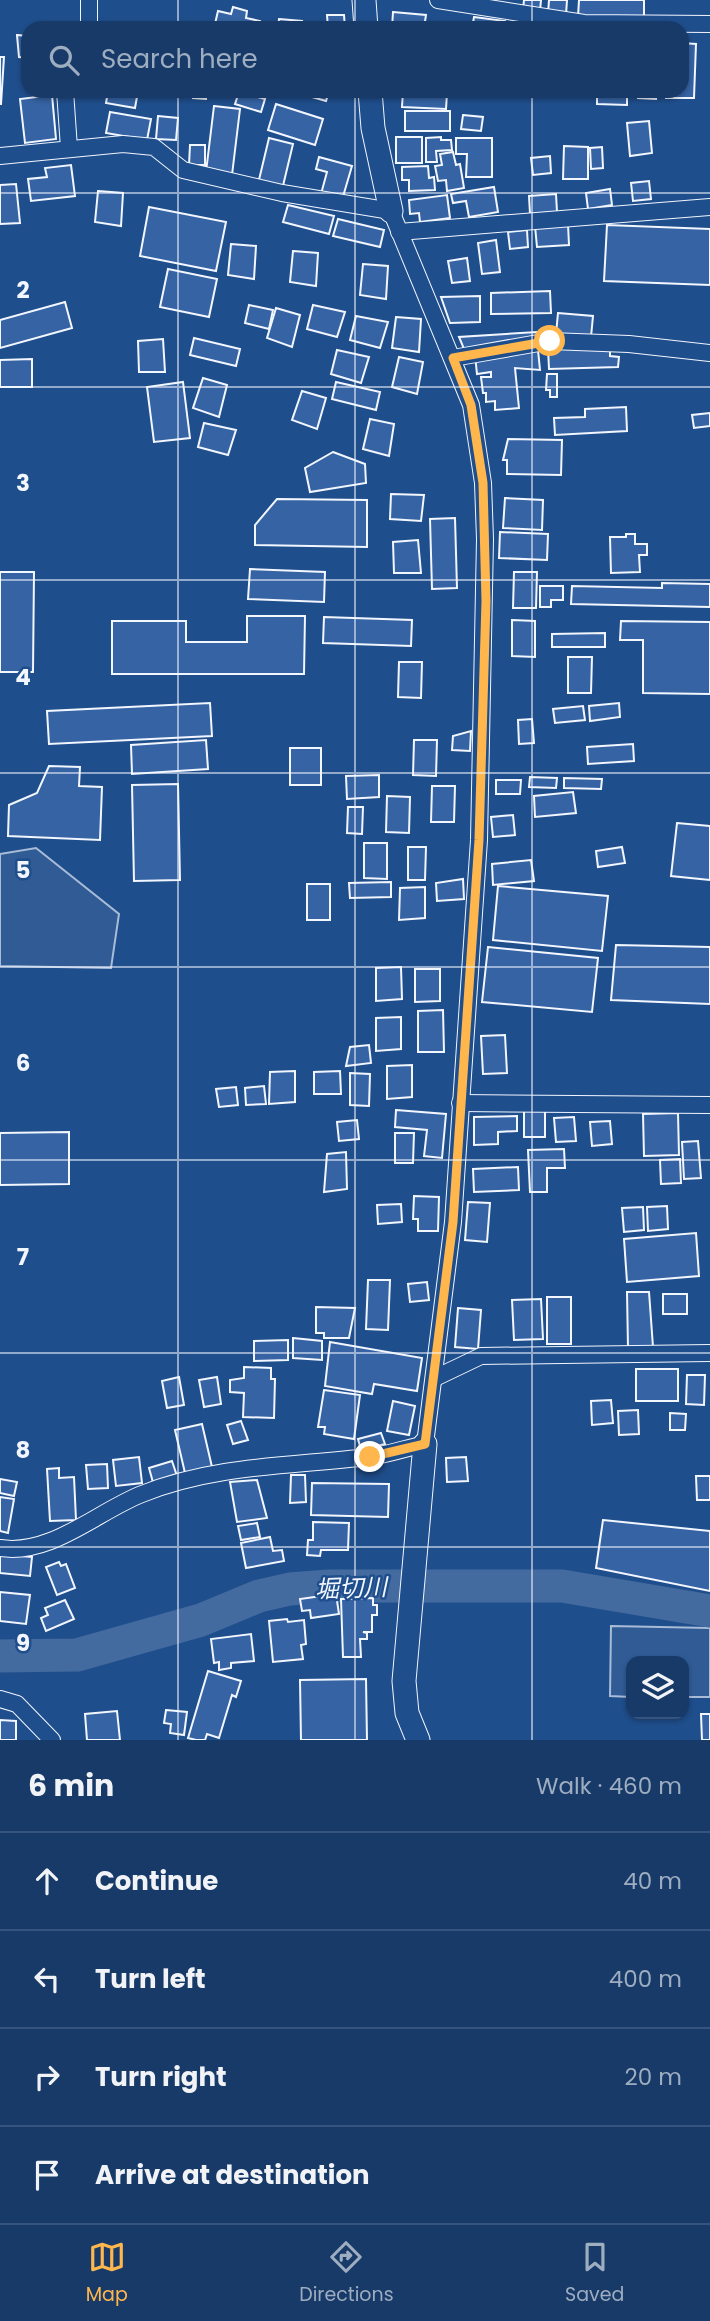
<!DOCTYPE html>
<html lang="en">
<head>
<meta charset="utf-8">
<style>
	:root { --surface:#173a69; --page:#20416f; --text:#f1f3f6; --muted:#9eadc0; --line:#36547d; --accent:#ffb74d }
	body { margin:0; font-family:Poppins,"Noto Sans JP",sans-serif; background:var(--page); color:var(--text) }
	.controls { position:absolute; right:21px; bottom:21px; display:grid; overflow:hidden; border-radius:14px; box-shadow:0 2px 5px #0004 }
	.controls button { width:63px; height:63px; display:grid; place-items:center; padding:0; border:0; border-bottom:2px solid var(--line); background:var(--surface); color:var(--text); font:35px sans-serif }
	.stop { position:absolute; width:21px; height:21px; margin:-16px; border:5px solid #ffb74d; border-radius:50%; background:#fff }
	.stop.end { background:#ffb74d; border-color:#fff; box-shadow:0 2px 7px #0008 }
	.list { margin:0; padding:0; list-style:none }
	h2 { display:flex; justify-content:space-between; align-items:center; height:91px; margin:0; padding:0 28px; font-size:30px }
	h2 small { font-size:23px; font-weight:400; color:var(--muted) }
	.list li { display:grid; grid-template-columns:46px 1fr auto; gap:21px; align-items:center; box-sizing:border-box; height:98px; padding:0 28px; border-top:2px solid var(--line) }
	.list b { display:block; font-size:26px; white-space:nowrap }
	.list em { font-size:23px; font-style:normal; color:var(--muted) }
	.icon { flex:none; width:38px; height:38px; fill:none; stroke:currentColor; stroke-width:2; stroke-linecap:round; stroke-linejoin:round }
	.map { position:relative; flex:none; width:710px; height:1740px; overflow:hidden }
	.search { position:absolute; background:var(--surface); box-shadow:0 2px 5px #0004; left:21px; right:21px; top:21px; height:77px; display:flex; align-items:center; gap:18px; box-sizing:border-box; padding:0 24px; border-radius:21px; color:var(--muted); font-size:26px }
	.sheet { height:483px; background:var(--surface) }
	nav { display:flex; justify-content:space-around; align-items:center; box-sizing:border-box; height:98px; border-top:2px solid var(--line); background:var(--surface); font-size:19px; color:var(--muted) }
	nav a { display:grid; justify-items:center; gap:4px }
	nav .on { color:var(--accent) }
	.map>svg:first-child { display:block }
	.green { fill:#305b95; stroke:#a8bbd7; stroke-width:2 }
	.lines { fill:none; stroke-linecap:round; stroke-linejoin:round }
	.river { stroke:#446ba0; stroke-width:33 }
	.building { fill:#3563a3; stroke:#f2f6ff; stroke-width:2 }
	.street-casing { stroke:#f2f6ff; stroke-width:18 }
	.secondary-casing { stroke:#f2f6ff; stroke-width:25 }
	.street { stroke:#1f4e8c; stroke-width:16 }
	.secondary { stroke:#1f4e8c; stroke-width:23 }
	.route { stroke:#ffb74d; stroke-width:9 }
	.grid { fill:none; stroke:#f2f6ff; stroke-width:2; stroke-opacity:0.55 }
	.labels { text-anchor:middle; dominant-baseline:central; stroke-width:5; stroke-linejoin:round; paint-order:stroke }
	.water-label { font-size:24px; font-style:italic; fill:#f2f6ff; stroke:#1f4e8c }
	.grid-label { font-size:23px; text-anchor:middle; font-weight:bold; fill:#f2f6ff; stroke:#1f4e8c; stroke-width:5; stroke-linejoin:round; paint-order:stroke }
</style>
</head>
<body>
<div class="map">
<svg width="710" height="1740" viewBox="0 0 710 1740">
	<rect width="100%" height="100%" fill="#1f4e8c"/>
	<g class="green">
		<path d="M36 848 119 914 111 968 0 966V854Z"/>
		<path d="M611 1626 710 1628V1697H684V1661H631V1697L610 1696Z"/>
	</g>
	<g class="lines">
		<path class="river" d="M0 1656 77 1655 201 1620 259 1596 290 1589 329 1586H562L710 1611"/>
	</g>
	<g class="building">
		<path d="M524 0H541L540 11 523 10Z"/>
		<path d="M549 0H567L566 15 548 14Z"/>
		<path d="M579 0H644V17H578Z"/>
		<path d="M233 7 247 11 246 18 260 21 259 28H214L218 11 231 14Z"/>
		<path d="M393 12 426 15 424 28H392Z"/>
		<path d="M327 15H344L345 28H328Z"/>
		<path d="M474 17 505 21 504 28H472Z"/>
		<path d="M279 19 302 21 301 28H278Z"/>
		<path d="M17 35 28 36V58L19 57Z"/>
		<path d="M682 43 696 44 694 98H666V91H682Z"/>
		<path d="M0 57H4L1 104H0Z"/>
		<path d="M29 91H54L53 94Z"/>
		<path d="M108 91H138L135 108 106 103Z"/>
		<path d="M194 91H206V99L193 98Z"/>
		<path d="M291 91H329L326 101Z"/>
		<path d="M403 91 447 93 446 109 402 107Z"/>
		<path d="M597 91H627V105L597 104Z"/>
		<path d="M638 91H656V99L638 98Z"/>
		<path d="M239 92 265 99 261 112 235 104Z"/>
		<path d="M52 95 56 139 25 143 20 99Z"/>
		<path d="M276 104 323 119 315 145 268 130Z"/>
		<path d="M214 106 240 109 232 175 206 172Z"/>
		<rect x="405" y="111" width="45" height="20"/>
		<path d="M110 112 151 119 147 140 106 133Z"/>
		<path d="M463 115 483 117 481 131 461 129Z"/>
		<path d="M158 116 178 118 176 140 156 139Z"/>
		<path d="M649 121 652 153 630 156 627 123Z"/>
		<rect x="396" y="137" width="26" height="26"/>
		<path d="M441 137V140H451L452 150 436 151 437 162H426V138Z"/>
		<path d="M269 138 293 144 282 190 258 184Z"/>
		<path d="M456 138H492V177H466L467 154H456Z"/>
		<path d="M190 145H205V165H189Z"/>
		<path d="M564 146 588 147V179H563Z"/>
		<path d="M602 147 603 168 591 169 590 148Z"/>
		<path d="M453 152 456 165 460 164 464 188 447 191 446 180 438 181 435 166 442 165 440 154Z"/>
		<path d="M550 156 551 173 533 175 531 158Z"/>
		<path d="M319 157 352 166 342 200 321 194 327 172 316 169Z"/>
		<path d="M71 165 75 196 31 201 28 179 47 177 45 168Z"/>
		<path d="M428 166 429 178 434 177 435 190 409 191V180H402V167Z"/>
		<path d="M649 181 651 199 633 201 631 183Z"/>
		<path d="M16 184 20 223 0 224V185Z"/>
		<path d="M494 187 498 212 469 217 466 201 453 203 451 194Z"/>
		<path d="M610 189 612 205 588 209 586 193Z"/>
		<path d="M98 191 123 193 121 226 95 222Z"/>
		<path d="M556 194 557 212 530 214 529 196Z"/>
		<path d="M447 195 450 218 420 222 419 213 410 214 409 200Z"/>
		<path d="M288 205 334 216 329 234 283 222Z"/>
		<path d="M149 207 226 222 216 271 140 256Z"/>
		<path d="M338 219 384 230 380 247 333 236Z"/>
		<path d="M568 224 569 245 537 247 535 226Z"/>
		<path d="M607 225 710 229V285L604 281Z"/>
		<path d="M527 230 528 247 510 249 508 232Z"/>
		<path d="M496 240 500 272 482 274 478 243Z"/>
		<path d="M231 244 256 246 254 279 228 275Z"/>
		<path d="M293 251 318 253 316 286 290 282Z"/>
		<path d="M467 258 470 281 452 283 448 261Z"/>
		<path d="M363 264 388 266 386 299 360 295Z"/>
		<path d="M168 269 217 279 209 317 160 307Z"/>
		<path d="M550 291 551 313 491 314V293Z"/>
		<path d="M480 296V322L450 323 441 297Z"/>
		<path d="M65 302 72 328 0 348V320Z"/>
		<path d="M249 305 273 310 269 329 245 323Z"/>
		<path d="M313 305 345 312 337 337 307 329Z"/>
		<path d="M276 308 300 315 292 347 267 338Z"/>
		<path d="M558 313 593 316 591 337 556 334Z"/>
		<path d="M356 316 388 322 380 348 350 340Z"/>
		<path d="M396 317 421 319 419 352 392 348Z"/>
		<path d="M537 332 541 337 464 349 459 337Z"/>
		<path d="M194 338 240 349 236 366 190 355Z"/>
		<path d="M163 339 165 372H139L138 341Z"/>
		<path d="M548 348 610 350V356L619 357 618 367 549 369Z"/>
		<path d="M337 350 369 357 361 383 331 374Z"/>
		<path d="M538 350 540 370 515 368 519 408 495 410V401L486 402V393H483L481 377H491V372L477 374 475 355Z"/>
		<path d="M399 357 423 362 417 394 392 387Z"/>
		<path d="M32 359V387H0V360Z"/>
		<path d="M547 374H557V397H550V390H546Z"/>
		<path d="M203 378 227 385 219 417 193 408Z"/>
		<path d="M183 382 190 438 154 442 147 387Z"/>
		<path d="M336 382 380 392 376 410 332 399Z"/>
		<path d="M302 391 326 398 317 429 292 420Z"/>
		<path d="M626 407 627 431 555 435 554 418 585 417V409Z"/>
		<path d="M710 413V426L694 428 692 415Z"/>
		<path d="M370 419 394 424 389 456 363 449Z"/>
		<path d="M204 423 236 430 228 455 198 447Z"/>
		<path d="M508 439 562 440 561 475 507 474V460H503Z"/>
		<path d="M333 452 365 464 366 483 310 492 305 468Z"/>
		<path d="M391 494 424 495 421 521 390 519Z"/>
		<path d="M505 498 543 500 542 530 503 528Z"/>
		<path d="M277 499 367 500V547L255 545V525Z"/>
		<path d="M455 518 457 588 432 589 430 519Z"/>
		<path d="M500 532 548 534 547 560 499 558Z"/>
		<path d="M626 534H635V544H647V555H639L640 572 611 573 610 537H626Z"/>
		<path d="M418 540 421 573H394L393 542Z"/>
		<path d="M250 569 325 572 324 602 248 599Z"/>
		<path d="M0 572H34L33 672H0Z"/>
		<path d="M514 572H537L536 608H513Z"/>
		<path d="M662 583 710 584V607L571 604 572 586 662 588Z"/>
		<path d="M540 586H563V600H551V607H540Z"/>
		<path d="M247 616H305L304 674H112V621H186V642H247Z"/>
		<path d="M324 617 412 620 411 646 323 643Z"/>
		<path d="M512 620 535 621V657L512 656Z"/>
		<path d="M621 621 710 622V694L643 693V640H620Z"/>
		<path d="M605 633V647H552V634Z"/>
		<path d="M568 657H592L591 693H568Z"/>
		<path d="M399 662H422L421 698 398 697Z"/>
		<path d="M210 703 212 736 49 744 47 711Z"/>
		<path d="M619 703 620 717 590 721 589 706Z"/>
		<path d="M583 706 585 720 555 723 553 709Z"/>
		<path d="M532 719 534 743 519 744 518 720Z"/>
		<path d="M471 731 470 751 452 750 453 736Z"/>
		<path d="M206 740 208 769 132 774 131 745Z"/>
		<path d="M414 740H437L436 776 413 775Z"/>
		<path d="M633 744 634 761 588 764 587 747Z"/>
		<rect x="290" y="748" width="31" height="37"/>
		<path d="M49 766 80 767 79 786 102 787 100 840 8 836 9 805 37 793Z"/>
		<path d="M379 775V797L347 799 346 776Z"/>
		<path d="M530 777 557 778 556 788 529 787Z"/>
		<path d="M564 778 602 779 601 789 564 788Z"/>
		<path d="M496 780H521L520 794H496Z"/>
		<path d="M178 784 180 880 134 881 132 785Z"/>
		<path d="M432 786H455L454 822H431Z"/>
		<path d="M573 792 576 813 535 817 534 796Z"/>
		<path d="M387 796 410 797 409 833 386 832Z"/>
		<path d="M348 807H363L362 834 347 833Z"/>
		<path d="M513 815 515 835 493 837 491 817Z"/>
		<path d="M677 823 710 826V880L671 876Z"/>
		<path d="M364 843H387V879L364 878Z"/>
		<path d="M408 847H426L425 880H408Z"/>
		<path d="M622 847 625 863 598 867 596 851Z"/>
		<path d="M531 860 534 881 493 885 492 864Z"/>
		<path d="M463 879 464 899 437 901 436 883Z"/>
		<path d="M391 882V897L350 898 349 883Z"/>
		<rect x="307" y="884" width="23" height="36"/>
		<path d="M498 886 608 896 602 951 493 940Z"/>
		<path d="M425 887V918L399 920 400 888Z"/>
		<path d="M616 945 710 947V1004L611 1000Z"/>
		<path d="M488 947 598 958 592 1012 482 1002Z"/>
		<path d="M401 967 402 999 376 1001V968Z"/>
		<path d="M415 969H440V1001L415 1002Z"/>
		<path d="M443 1010 444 1052H418V1011Z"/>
		<path d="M401 1017V1049L376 1051V1018Z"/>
		<path d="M505 1035 507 1073 483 1074 481 1036Z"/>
		<path d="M369 1045 371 1063 346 1066 350 1047Z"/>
		<path d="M412 1065V1097L387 1099V1066Z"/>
		<path d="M295 1071V1102L269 1104 270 1072Z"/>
		<path d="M340 1071 341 1094H314V1072Z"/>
		<path d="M350 1073 370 1074 369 1106 350 1105Z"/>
		<path d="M264 1086 266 1104 246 1105 245 1088Z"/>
		<path d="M236 1087 238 1105 219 1107 216 1089Z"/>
		<path d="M545 1109V1137H524V1110Z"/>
		<path d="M396 1110 446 1114 442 1158 424 1156 427 1130 395 1127Z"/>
		<path d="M678 1113 679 1155 644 1156 643 1114Z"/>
		<path d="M517 1116V1131L498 1132V1144L474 1145V1117Z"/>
		<path d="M574 1117 576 1141 556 1142 554 1118Z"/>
		<path d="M357 1120 359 1139 339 1141 337 1122Z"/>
		<path d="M610 1121 612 1144 592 1146 590 1122Z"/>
		<path d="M69 1132V1184L0 1185V1133Z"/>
		<path d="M395 1133H414L413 1163H395Z"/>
		<path d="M698 1141 701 1178 684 1179 682 1142Z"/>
		<path d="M564 1149 565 1168H547V1192H530L528 1150Z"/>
		<path d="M346 1152 347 1189 324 1192 327 1154Z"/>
		<path d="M680 1159 681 1183 661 1184 660 1160Z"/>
		<path d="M518 1167 519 1190 474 1192 473 1169Z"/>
		<path d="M414 1196 439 1197 438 1231H418V1219H413Z"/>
		<path d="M468 1202 490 1203 487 1242 465 1240Z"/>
		<path d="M401 1204 402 1222 378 1224 377 1205Z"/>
		<path d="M667 1206 668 1229 648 1231 647 1207Z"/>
		<path d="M643 1207 644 1230 624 1232 622 1208Z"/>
		<path d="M696 1233 699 1276 627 1282 624 1239Z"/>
		<path d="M368 1280H390L388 1330 366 1329Z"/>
		<path d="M427 1282 429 1300 410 1302 408 1284Z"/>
		<path d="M627 1292H649L653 1347 628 1348Z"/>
		<rect x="663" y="1294" width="24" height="20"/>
		<rect x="547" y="1297" width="24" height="47"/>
		<path d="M541 1299 543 1339 514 1340 512 1300Z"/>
		<path d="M316 1307 355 1308 349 1338H324V1333H316Z"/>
		<path d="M458 1308 481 1310 478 1349 455 1347Z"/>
		<path d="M293 1338 322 1341V1360L293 1358Z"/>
		<path d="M288 1340V1360L254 1361V1341Z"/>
		<path d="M330 1342 422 1358 417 1391 374 1384 372 1394 325 1386Z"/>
		<path d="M244 1367 271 1368V1379H275L274 1418 243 1417 244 1393 230 1392V1380L244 1378Z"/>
		<rect x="636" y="1369" width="42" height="32"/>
		<path d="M687 1375H705L704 1405 686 1404Z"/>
		<path d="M179 1377 184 1405 167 1408 162 1381Z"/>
		<path d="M217 1377 221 1404 204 1407 199 1380Z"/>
		<path d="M324 1390 360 1395 354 1439 324 1434 325 1427H318Z"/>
		<path d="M611 1400 613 1423 592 1425 591 1401Z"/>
		<path d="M393 1401 415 1406 409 1435 387 1431Z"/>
		<path d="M638 1410 639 1434 619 1435 618 1411Z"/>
		<path d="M670 1413 686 1414 685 1430H670Z"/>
		<path d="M241 1421 248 1440 233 1444 227 1425Z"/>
		<path d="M202 1424 212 1467 185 1473 175 1430Z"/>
		<path d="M381 1433 385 1444 361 1450 358 1439Z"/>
		<path d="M139 1457 142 1483 116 1486 113 1460Z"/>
		<path d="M466 1457 468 1481 447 1482 446 1458Z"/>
		<path d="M172 1461 177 1476 154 1486 149 1468Z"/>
		<path d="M107 1464 108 1488 88 1489 86 1465Z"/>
		<path d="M59 1468V1478L74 1477 76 1520 50 1521 47 1469Z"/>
		<path d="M291 1475H305L306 1502 290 1503Z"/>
		<path d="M696 1476H710V1500H697Z"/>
		<path d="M0 1479 17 1482 14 1496 0 1493Z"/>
		<path d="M257 1480 267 1518 237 1522 230 1482Z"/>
		<path d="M312 1483 389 1484 388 1517 311 1515Z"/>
		<path d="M0 1497 14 1499 8 1533 0 1531Z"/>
		<path d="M603 1520 710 1531V1591L596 1568Z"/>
		<path d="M313 1522 349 1523 348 1550H321L320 1556 307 1555 308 1540H313Z"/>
		<path d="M257 1523 260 1537 241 1540 238 1526Z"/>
		<path d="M270 1537 273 1551 282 1550 284 1561 246 1568 241 1543Z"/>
		<path d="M0 1554 32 1557 30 1576 0 1573Z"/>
		<path d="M59 1562 61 1566 66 1564 75 1588 57 1595 46 1567Z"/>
		<path d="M0 1592 30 1595 26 1624 0 1621Z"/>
		<path d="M336 1594 339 1614 311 1618 310 1610 302 1611 300 1599Z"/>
		<path d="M373 1598V1605H377V1615H372V1632H363L367 1633V1639H360L361 1657H343L341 1599Z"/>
		<path d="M65 1600 74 1619 46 1631 41 1618 48 1615 45 1608Z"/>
		<path d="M287 1619 288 1622 304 1620 306 1644 301 1645 303 1659 273 1662 269 1621Z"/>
		<path d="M251 1634 254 1661 231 1663V1668L219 1670V1662L214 1663 211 1639Z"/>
		<path d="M208 1671 241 1681 236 1697 232 1695 219 1738 207 1734 205 1740H196L188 1738Z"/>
		<path d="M366 1679 367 1740H301L300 1680Z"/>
		<path d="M166 1710 187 1712 184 1735 170 1733 171 1724 164 1723Z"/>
		<path d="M117 1711 120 1740H87L85 1714Z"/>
		<path d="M701 1714H710V1740H702Z"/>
		<path d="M0 1720 16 1721V1740H0Z"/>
	</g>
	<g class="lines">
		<g class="street-casing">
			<g id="street">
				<path d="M438 0 584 23 710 24"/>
				<path d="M89 28V0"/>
				<path d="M65 91 69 148"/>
				<path d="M0 156 123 144 154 147 183 170 282 193 391 211 471 405 483 483 485 539 479 840 453 1222 425 1444C406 1448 387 1455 368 1457 292 1466 214 1465 142 1494 98 1511 51 1556 0 1548"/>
				<path d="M399 232 710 207"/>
				<path d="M453 358 550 341 629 344 710 353"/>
				<path d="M460 1103 710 1105"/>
				<path d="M435 1378 481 1356 710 1353"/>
				<path d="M0 1699 17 1704 52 1740"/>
			</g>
		</g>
		<g class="secondary-casing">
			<g id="secondary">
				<path d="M364 0 366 28"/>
				<path d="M370 91 373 128 391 211"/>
				<path d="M418 1740 407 1713 404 1681 425 1444"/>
			</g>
		</g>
		<use href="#street" class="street"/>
		<use href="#secondary" class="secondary"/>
	</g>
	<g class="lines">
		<path class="route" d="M370 1457 425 1444 453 1222 479 840 486 601 483 483 471 405 453 358 550 341"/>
	</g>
	<path class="grid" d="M178 0V28M355 0V28M532 0V28M178 91V1740M355 91V1740M532 91V1740M0 193H710M0 387H710M0 580H710M0 773H710M0 967H710M0 1160H710M0 1353H710M0 1547H710"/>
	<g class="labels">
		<g class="water-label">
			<text transform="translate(351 1588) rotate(-2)">堀切川</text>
		</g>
	</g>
	<g class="grid-label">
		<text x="23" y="298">2</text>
		<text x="23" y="491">3</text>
		<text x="23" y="685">4</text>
		<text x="23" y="878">5</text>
		<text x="23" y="1071">6</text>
		<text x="23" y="1265">7</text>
		<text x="23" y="1458">8</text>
		<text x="23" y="1651">9</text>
	</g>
</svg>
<div class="controls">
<button><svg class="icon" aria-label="layers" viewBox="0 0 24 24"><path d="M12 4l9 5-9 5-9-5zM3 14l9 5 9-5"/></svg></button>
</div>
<div class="stop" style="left:550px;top:341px"></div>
<div class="stop end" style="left:370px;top:1457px"></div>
<div class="search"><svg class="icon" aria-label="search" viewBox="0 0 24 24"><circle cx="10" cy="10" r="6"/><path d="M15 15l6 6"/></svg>Search here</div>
</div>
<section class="sheet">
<h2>6 min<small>Walk · 460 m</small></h2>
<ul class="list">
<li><svg class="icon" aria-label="ahead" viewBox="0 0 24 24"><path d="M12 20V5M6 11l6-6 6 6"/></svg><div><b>Continue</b></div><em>40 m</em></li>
<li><svg class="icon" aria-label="left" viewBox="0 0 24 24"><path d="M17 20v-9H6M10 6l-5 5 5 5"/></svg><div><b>Turn left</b></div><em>400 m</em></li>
<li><svg class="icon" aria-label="right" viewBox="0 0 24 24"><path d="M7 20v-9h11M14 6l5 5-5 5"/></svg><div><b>Turn right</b></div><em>20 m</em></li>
<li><svg class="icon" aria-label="arrive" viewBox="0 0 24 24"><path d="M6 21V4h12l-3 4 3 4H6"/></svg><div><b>Arrive at destination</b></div></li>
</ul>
</section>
<nav>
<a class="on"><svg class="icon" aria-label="map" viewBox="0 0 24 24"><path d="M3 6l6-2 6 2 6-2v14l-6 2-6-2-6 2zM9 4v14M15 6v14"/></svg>Map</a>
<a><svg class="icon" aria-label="directions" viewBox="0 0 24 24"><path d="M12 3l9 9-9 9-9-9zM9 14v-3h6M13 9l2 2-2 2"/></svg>Directions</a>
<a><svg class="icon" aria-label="saved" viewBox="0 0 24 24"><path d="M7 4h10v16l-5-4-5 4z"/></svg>Saved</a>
</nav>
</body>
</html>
